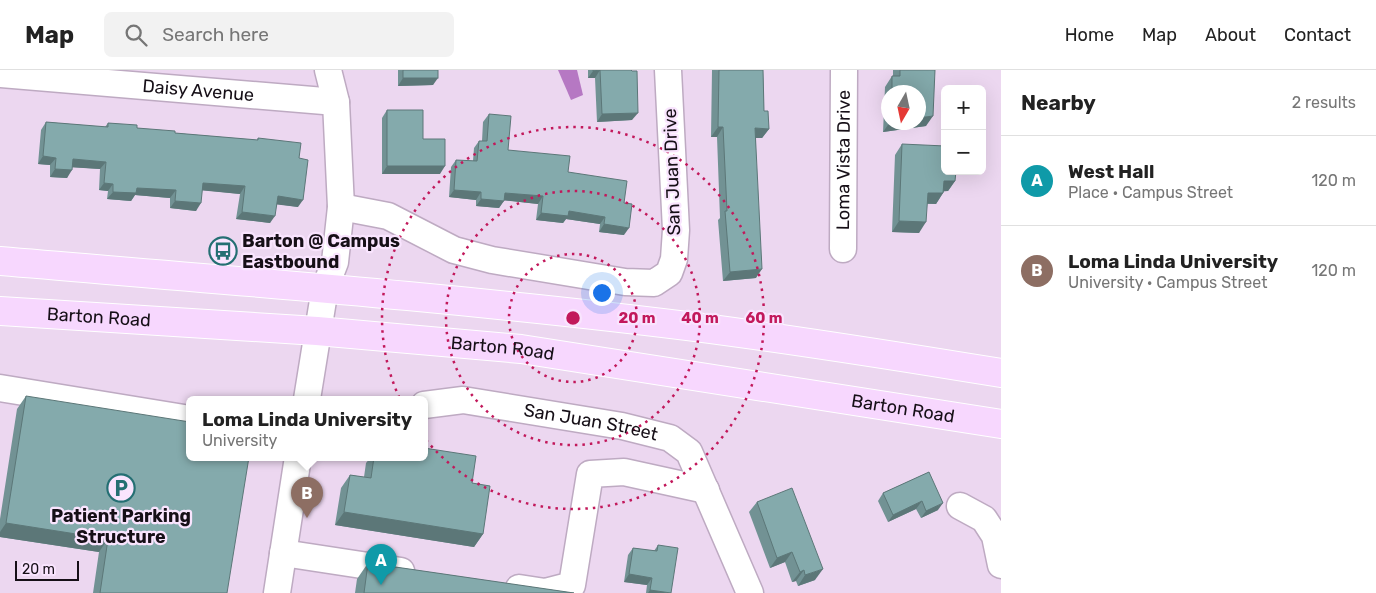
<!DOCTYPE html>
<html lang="en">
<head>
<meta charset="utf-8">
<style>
	:root { --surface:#fff; --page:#f2f2f2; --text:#222; --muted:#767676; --line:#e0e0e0; --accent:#ea580c }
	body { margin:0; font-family:Rubik,sans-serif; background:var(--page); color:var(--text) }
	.controls { position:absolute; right:15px; top:15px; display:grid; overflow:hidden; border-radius:8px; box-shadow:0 5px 20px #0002 }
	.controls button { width:45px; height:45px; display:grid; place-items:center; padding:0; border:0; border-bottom:1px solid var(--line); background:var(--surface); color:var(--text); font:25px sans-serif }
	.compass { position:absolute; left:881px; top:15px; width:45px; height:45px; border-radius:50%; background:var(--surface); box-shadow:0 5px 20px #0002; rotate:189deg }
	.scale { position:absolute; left:15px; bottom:12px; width:64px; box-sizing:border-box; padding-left:5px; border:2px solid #160f17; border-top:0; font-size:14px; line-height:18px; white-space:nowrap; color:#160f17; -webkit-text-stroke:4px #f9e4fe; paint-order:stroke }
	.you { position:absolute; left:601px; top:222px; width:18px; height:18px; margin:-12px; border:4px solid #fff; border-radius:50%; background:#1a73e8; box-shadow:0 0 0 8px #1a73e833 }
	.badge { display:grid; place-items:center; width:32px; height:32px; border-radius:50%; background:var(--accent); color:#fff; font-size:16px; font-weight:700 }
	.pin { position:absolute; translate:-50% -41px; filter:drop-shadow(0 1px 2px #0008) }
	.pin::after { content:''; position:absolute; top:26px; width:18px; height:15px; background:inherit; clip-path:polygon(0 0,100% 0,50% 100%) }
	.popup { position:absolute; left:186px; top:326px; width:242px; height:65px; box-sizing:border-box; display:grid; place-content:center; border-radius:8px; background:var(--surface); filter:drop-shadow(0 1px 4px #0005); font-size:16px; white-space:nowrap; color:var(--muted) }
	.popup b { font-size:19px; color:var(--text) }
	.popup::after { content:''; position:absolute; left:50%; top:100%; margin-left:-10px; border:10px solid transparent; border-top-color:var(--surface) }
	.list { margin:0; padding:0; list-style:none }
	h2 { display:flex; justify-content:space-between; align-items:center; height:65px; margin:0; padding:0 20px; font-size:21px }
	h2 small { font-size:16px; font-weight:400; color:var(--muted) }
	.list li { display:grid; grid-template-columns:32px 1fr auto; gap:15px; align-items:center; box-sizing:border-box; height:90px; padding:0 20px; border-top:1px solid var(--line) }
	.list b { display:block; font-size:19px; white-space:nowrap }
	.list p { margin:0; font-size:16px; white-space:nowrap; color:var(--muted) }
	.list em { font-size:16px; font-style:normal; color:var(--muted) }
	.icon { flex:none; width:28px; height:28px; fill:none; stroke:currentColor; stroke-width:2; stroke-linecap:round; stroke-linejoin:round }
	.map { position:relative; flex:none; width:1001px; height:523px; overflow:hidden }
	header { display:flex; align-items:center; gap:30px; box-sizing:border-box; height:70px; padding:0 25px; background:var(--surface); border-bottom:1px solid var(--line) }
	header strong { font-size:24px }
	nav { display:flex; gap:28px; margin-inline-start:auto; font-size:18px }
	.search { width:350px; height:45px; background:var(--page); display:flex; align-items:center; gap:12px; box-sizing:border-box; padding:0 18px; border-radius:8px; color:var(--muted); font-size:19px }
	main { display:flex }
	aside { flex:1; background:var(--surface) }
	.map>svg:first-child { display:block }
	.water { fill:#b678c3 }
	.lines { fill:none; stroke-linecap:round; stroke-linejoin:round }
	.minor-casing { stroke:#beaac2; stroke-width:29 }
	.major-casing { stroke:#fff; stroke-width:30 }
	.minor { stroke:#fff; stroke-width:26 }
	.major { stroke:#f7d7fe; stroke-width:28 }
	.wall { fill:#729294; fill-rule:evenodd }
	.shaded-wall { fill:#5c7778 }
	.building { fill:#84aaac; stroke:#5c7778 }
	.ring { fill:none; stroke:#c2185b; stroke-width:2.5; stroke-dasharray:2.5 5 }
	.labels { text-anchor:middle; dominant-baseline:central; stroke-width:4.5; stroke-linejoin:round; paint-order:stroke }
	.street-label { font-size:18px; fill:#160f17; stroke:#f9e4fe }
	.poi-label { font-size:18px; font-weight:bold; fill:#160f17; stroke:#f9e4fe; text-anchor:start }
	.centre { fill:#c2185b; stroke:#f9e4fe; stroke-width:2.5 }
	.ring-label { font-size:15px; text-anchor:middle; font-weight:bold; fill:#c2185b; stroke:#f9e4fe; stroke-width:4.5; stroke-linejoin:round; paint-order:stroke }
</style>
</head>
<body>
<header>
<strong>Map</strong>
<div class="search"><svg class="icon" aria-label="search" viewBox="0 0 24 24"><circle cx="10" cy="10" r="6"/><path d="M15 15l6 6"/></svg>Search here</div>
<nav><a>Home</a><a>Map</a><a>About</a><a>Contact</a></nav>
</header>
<main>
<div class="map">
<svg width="1001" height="523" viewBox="0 0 1001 523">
	<rect width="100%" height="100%" fill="#ecd7f0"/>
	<path class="water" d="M558 0H577L583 25 571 30Z"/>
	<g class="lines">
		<g class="minor-casing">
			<g id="minor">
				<path id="s1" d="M0 4 336 32"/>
				<path d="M341 137 388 146 454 180 492 190 625 212 654 213 669 203 674 189 676 160 668 0"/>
				<path id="s2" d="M843 179 844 0"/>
				<path d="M0 318 190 349"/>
				<path d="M307 329 325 218 335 192 341 137 336 32 328 0"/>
				<path id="s3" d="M424 335 463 330 622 356 670 368 689 382 750 523"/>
				<path d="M960 436 984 449 995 466 1001 495"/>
				<path d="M283 483 401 501"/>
				<path d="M519 518 545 522 572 515 590 404 624 402 706 420"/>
				<path d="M277 523 298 387"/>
			</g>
		</g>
		<g class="major-casing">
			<g id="major">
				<path d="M0 191C237 211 475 229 711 259 808 272 904 287 1001 303"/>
				<path id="s4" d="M0 241 317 261 521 279 1001 354"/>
			</g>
		</g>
		<use href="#minor" class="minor"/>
		<use href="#major" class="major"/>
	</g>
	<g class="wall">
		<path d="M398 0H438L433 15 398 16Z"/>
		<path d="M588 0H631L632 50 597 52 595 8H588Z"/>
		<path d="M712 0H763L764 41 769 59 762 68H756V208L723 211 718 150 720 148 717 67H711Z"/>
		<path d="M893 0H935L926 56 883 62 885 17 892 6H893ZM888 22H918V52H888Z"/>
		<path d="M387 40 423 69 440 104H382V48Z"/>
		<path d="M489 44 508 80 568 102 624 133V165L599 162 600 154 566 149 563 153 536 150 538 134 504 130 499 138 476 136V130L449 127 451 97 456 90 473 91 474 78 479 71H482L483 52Z"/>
		<path d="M46 52 105 57 108 53 137 58 175 63 257 70 258 68 299 88 298 137 277 134 270 153 236 149 240 124 202 120 196 141 170 138V128L135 125 131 131 107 129 108 121 99 120 100 99 72 97 67 108 50 107V95L38 94 41 60Z"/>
		<path d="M902 74 955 111 948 121H944L943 123 936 134H927L919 163 892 162 895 85Z"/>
		<path d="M26 326 227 523H93L99 482 0 467V449L17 339Z"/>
		<path d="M371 387H424L472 413 483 464 474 477 335 455 341 418 350 405 364 407 366 393Z"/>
		<path d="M929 402 938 440 921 448 916 439 888 452 878 431 883 423Z"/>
		<path d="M757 432 815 510 798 516 796 511 792 512 785 492 770 498 749 442Z"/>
		<path d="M658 475 671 523H646L647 515 624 512 628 485 633 478 654 481Z"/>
		<path d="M368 493 574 523H355L357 509Z"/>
	</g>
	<g class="shaded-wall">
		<path d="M600 0 595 8H588L593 1Z"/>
		<path d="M403 8H438L433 15 398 16Z"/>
		<path d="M638 43 632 50 597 52 602 44Z"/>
		<path d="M933 46 926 56 883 62 890 52H918V48Z"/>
		<path d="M718 57H723L717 67H711Z"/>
		<path d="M755 58 769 59 762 68H749Z"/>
		<path d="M43 86 56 88 50 95 38 94Z"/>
		<path d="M73 89 106 92 100 99 67 97Z"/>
		<path d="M387 96H445L440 104H382Z"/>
		<path d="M55 99 72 100 67 108 50 107Z"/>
		<path d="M944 111H955L948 121 937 122Z"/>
		<path d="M104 113 113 114 108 121 99 120Z"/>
		<path d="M203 113 245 116 240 124 198 120Z"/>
		<path d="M137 118 176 120 170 128 135 125 131 131 107 129 113 122Z"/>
		<path d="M454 120 481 122 476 130 449 127Z"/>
		<path d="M505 123 543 126 538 134 500 130Z"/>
		<path d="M928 123H943L936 134 920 133Z"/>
		<path d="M278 126 303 130 298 137 273 134Z"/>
		<path d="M481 129 504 131 499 138 476 136Z"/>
		<path d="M175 131 201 133 196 141 170 138Z"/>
		<path d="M569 141 605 147 600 154 566 149 563 153 536 150 541 143Z"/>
		<path d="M242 142 275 146 270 153 236 149Z"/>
		<path d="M899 151 926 152 919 163 892 162Z"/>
		<path d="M604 154 629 158 624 165 599 162Z"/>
		<path d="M762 199 756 208 723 211 730 202Z"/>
		<path d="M922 431 916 439 888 452 893 445Z"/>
		<path d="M943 433 938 440 921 448 926 441Z"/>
		<path d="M344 442 483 464 474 477 335 455Z"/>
		<path d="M6 453 108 469 99 482 0 467V462Z"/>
		<path d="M792 482 785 492 770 498 777 488Z"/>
		<path d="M823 499 815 510 798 516 805 505Z"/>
		<path d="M804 500 796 511 792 512 800 502Z"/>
		<path d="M629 504 652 508 647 515 624 512Z"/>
		<path d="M650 520 670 523H648Z"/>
	</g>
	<g class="building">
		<rect x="403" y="0" width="35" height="8"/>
		<path d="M593 0H631L632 1H637L638 43 602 44 600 0 593 1Z"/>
		<path d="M719 0H763L764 41H768L769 59 755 58 762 199 730 202 725 141H727L723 57H718Z"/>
		<path d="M900 0H935L933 46 918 48V22H892V6H900Z"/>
		<path d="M387 40H423V69H445V96H387Z"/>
		<path d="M489 44 511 46 508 80 570 86 568 102 627 111 624 133 632 134 629 158 604 154 605 147 569 141 568 146 541 143 543 126 505 123 504 131 481 129V122L454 120 456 90 477 91 479 71H487Z"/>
		<path d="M46 52 108 57V53L137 55V58L175 61V63L258 70V68L301 73 299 88 308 90 303 130 278 126 275 146 242 142 245 116 203 113 201 133 175 131 176 120 137 118 136 123 113 122V114L104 113 106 92 73 89 72 100 55 99 56 88 43 86Z"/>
		<path d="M902 74 945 76V101H956L955 111H944L943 123H928L926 152 899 151Z"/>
		<path d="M26 326 190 352V387H249L227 523H100L108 469 6 453Z"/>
		<path d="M424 378 476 386 472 413 490 416 483 464 344 442 350 405 371 408 374 387H424Z"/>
		<path d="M929 402 943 433 926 441 922 431 893 445 883 423Z"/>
		<path d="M792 418 823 499 805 505 804 500 800 502 792 482 777 488 757 432Z"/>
		<path d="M658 475 678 478 671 523 650 520 652 508 629 504 633 478 657 481Z"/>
		<path d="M368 493 574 523H364Z"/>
	</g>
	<g class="ring">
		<circle cx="573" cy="248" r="64"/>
		<circle cx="573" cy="248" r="127"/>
		<circle cx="573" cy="248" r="191"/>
	</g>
	<defs>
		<g id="bus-ring" transform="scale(1.4375)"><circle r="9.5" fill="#f9e4fe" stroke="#246f73" stroke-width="1.5"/><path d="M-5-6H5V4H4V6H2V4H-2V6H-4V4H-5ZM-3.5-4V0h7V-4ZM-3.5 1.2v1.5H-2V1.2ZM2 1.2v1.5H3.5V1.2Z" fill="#246f73"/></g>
		<g id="parking-ring" transform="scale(1.4375)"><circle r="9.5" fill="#f9e4fe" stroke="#246f73" stroke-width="1.5"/><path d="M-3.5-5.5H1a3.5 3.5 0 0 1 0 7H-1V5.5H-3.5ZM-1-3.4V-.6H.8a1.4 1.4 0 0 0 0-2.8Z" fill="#246f73"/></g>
	</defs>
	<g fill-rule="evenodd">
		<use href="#bus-ring" x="223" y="181"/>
		<use href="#parking-ring" x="121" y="418"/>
	</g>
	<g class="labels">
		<g class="street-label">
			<text stroke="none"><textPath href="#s1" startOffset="199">Daisy Avenue</textPath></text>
			<text stroke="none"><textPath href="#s2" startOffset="89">Loma Vista Drive</textPath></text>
			<text transform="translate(672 102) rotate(-92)">San Juan Drive</text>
			<text stroke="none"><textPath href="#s4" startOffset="99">Barton Road</textPath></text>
			<text stroke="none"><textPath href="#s4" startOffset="504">Barton Road</textPath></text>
			<text stroke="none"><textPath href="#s4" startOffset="909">Barton Road</textPath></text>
			<text stroke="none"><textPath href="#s3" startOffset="169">San Juan Street</textPath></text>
		</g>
		<g class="poi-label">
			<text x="242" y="171">Barton @ Campus<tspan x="242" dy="21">Eastbound</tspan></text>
			<text x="121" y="446" text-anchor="middle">Patient Parking<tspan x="121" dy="21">Structure</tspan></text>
		</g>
	</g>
	<circle cx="573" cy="248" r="8" class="centre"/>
	<g class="ring-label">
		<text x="637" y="253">20 m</text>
		<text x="700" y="253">40 m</text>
		<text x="764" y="253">60 m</text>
	</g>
</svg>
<div class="controls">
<button>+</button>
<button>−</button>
</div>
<svg class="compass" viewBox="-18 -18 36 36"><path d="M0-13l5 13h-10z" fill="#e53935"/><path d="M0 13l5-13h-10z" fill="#767676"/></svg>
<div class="scale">20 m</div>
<div class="you"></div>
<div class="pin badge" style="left:381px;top:515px;background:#0f9aa8">A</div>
<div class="pin badge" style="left:307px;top:448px;background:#8d6e63">B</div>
<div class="popup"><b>Loma Linda University</b>University</div>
</div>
<aside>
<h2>Nearby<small>2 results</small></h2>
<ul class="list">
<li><span class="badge" style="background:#0f9aa8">A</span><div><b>West Hall</b><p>Place · Campus Street</p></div><em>120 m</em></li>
<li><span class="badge" style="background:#8d6e63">B</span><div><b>Loma Linda University</b><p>University · Campus Street</p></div><em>120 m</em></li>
</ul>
</aside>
</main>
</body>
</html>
